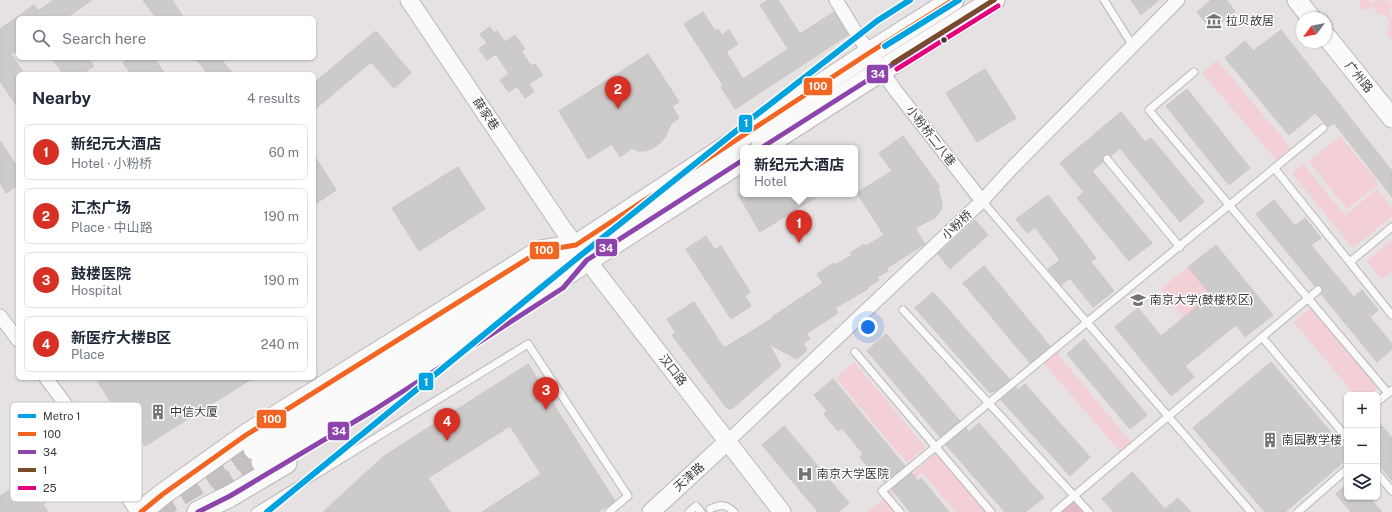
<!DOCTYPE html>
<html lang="en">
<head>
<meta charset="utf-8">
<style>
	:root { --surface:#fff; --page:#f2f2f3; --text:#1f2937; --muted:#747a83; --line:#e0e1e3; --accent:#d93025 }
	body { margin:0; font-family:"Public Sans","Noto Sans SC",sans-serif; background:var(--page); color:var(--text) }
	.controls { position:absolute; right:12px; bottom:12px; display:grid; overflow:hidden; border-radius:6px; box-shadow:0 1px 3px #0004 }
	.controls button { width:36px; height:36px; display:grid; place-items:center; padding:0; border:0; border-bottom:1px solid var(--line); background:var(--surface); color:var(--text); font:20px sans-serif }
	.compass { position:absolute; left:1296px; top:12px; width:36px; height:36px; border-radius:50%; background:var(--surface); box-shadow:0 1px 3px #0004; rotate:238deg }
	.you { position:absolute; left:868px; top:327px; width:14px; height:14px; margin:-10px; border:3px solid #fff; border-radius:50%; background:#1a73e8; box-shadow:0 0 0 6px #1a73e833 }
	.badge { display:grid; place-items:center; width:26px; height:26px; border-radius:50%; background:var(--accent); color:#fff; font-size:13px; font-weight:700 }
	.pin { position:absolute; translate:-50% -33px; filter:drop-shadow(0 1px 2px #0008) }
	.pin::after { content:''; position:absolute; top:21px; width:14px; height:12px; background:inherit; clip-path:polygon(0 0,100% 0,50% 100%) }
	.popup { position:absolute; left:740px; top:145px; width:118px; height:52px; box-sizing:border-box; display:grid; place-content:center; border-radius:6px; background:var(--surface); filter:drop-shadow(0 1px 3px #0005); font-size:13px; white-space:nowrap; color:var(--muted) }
	.popup b { font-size:15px; color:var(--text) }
	.popup::after { content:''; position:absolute; left:50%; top:100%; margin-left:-8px; border:8px solid transparent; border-top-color:var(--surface) }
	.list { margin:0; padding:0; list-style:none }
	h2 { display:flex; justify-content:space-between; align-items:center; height:52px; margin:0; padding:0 16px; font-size:17px }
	h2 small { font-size:13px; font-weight:400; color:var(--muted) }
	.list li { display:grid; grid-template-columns:26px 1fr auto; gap:12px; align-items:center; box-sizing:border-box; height:56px; margin:0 8px 8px; padding:0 8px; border:1px solid var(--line); border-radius:6px }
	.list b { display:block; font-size:15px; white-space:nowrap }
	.list p { margin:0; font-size:13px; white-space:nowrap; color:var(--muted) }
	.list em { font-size:13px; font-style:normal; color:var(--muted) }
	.icon { flex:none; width:22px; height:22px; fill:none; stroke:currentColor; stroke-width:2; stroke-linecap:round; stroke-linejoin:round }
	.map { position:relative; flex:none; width:1392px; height:512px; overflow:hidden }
	.search { position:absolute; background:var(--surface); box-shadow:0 1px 3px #0004; left:16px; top:16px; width:300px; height:44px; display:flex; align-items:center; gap:10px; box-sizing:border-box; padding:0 14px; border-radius:6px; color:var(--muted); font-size:15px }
	.panel { position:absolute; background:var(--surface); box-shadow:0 1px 3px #0004; left:16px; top:72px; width:300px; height:308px; border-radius:6px }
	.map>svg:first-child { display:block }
	.green { fill:#f3cfd6 }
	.forest { fill:#e3bac3 }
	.building { fill:#cdcaca; stroke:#cac6c7 }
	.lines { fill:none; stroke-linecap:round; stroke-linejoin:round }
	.primary-tunnel { stroke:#c4bfc0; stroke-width:21; stroke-dasharray:21 10; stroke-linecap:butt }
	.service-casing { stroke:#bbb7b8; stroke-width:9 }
	.minor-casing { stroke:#bbb7b8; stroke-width:15 }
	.tertiary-casing { stroke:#bbb7b8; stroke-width:19 }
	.secondary-casing { stroke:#bbb7b8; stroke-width:21 }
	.primary-casing { stroke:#bbb7b8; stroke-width:23 }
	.service { stroke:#fbfafb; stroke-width:7 }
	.minor { stroke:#fbfafb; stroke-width:13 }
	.tertiary { stroke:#fbfafb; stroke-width:17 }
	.secondary { stroke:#fbfafb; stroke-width:19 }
	.primary { stroke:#fbfafb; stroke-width:21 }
	.bus-1-casing { stroke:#fff; stroke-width:8 }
	.bus-2-casing { stroke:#fff; stroke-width:8 }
	.bus-3-casing { stroke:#fff; stroke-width:8 }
	.bus-4-casing { stroke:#fff; stroke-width:8 }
	.bus-1 { stroke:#f26522; stroke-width:5 }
	.bus-2 { stroke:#8e44ad; stroke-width:5 }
	.bus-3 { stroke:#7a4b2a; stroke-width:5 }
	.bus-4 { stroke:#e5007d; stroke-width:5 }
	.metro-1-casing { stroke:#fff; stroke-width:9 }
	.metro-1 { stroke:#00a2df; stroke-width:6 }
	.bus-dot { fill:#3b3838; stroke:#fff; stroke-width:1.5 }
	.labels { text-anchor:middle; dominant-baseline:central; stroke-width:3; stroke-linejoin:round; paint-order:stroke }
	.poi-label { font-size:12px; fill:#3b3838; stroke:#fff; text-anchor:start }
	.street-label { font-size:12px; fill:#3b3838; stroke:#fff }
	.key { fill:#fff; stroke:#c4c3c3; stroke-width:1 }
	.key-label { font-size:11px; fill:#3b3838 }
	.line-badge { stroke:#fff; stroke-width:1.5 }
	.badge-label { font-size:11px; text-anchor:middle; font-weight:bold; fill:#fff }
</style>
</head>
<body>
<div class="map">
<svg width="1392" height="512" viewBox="0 0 1392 512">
	<rect width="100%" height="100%" fill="#e6e1e2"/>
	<g class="green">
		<path d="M1361 0H1369L1373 4 1376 0 1390 1 1392 6 1390 12 1392 22V39C1384 35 1387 30 1390 24L1387 16 1378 14 1372 6C1367 8 1362 14 1359 5Z"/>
		<path d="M1217 60 1291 148 1276 160 1202 73Z"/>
		<path d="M1340 136 1379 184 1347 209 1309 161Z"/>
		<path d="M1303 164 1345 216 1377 189 1392 208V216L1353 248 1292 173Z"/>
		<path d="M1392 240V271L1382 279 1367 261Z"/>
		<path d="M1188 267 1211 295 1184 317 1161 289Z"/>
		<path d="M1311 308 1378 388 1370 395H1355L1294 322Z"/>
		<path d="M1054 350 1134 446 1123 455 1042 361Z"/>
		<path d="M854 362 925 447 907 463 836 378Z"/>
		<path d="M937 452 986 512H956L922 472 886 502 894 512H870L869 511 927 461Z"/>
	</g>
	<path class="forest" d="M1073 501 1083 512H1059Z"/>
	<g class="building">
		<path d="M54 0H92L66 18H18V50L11 54 24 74H18V108L0 81V29L34 5 38 11Z"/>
		<path d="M143 0H172L184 18H156Z"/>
		<path d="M768 0H778L800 34 834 12 848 35 735 109 721 87 723 85 684 24 703 12 715 31 718 29 722 35 729 30 738 44 726 52 743 79 788 49 760 5Z"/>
		<path d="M1131 0H1159L1141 15Z"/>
		<path d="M1211 0H1226L1235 11 1212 30 1197 12Z"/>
		<path d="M490 27 494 33 497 31 505 42 515 35 525 49 521 51 531 66 535 64 543 75 529 84 534 92 525 98 517 86 509 92 500 80 509 74 496 54 487 60 479 49 487 43 480 34Z"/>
		<path d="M1281 30 1392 171V197L1334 123 1328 127 1315 113 1289 135 1225 58 1245 41 1253 51Z"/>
		<path d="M376 31 411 73 394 88 371 62 314 110V83Z"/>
		<path d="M648 54 679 102 672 106 679 118 671 124 665 137 660 143 653 148 645 151H638L632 148 620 157 612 144 588 159 559 111Z"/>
		<path d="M52 58H88L94 66 82 74H63Z"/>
		<path d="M130 58H154L165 74H131L123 63Z"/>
		<path d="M195 58H220L233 74H208Z"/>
		<path d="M985 69 1016 118 977 142 946 93Z"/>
		<path d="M1187 89 1250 168 1229 185 1166 106Z"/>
		<path d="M1121 112 1145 142 1151 138 1204 202 1180 222 1120 148 1111 156 1108 154 1104 155 1102 158 1103 162 1092 171 1152 243 1129 261 1077 198 1084 192 1060 163Z"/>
		<path d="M903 136 940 187 938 189 942 203V208L939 213 936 217 915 228 925 244 887 268 888 271 877 277 879 280 867 288 868 289 835 308 838 313 806 334 810 339 803 343 807 350 797 359 769 344 781 366 733 408 729 409 726 407 672 335 676 333 667 319 694 302 724 348 773 318 772 317 823 283 817 274 834 263 835 265 852 255 850 253 864 244 866 246 884 235 857 193 892 171 879 153Z"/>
		<path d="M0 141 18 168V185L6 193 0 183Z"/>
		<path d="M314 155 336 190 314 205Z"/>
		<path d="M458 167 485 209 419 251 392 208Z"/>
		<path d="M738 194H822L760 232Z"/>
		<path d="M1048 195 1096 258 1091 262 1114 291 1093 307 1070 278 1061 285 1048 269 1060 260 1035 227 1027 233 1016 219Z"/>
		<path d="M1274 200 1295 226 1305 218 1321 238 1311 245 1354 297 1362 290 1378 310 1370 317 1392 344V349L1377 362 1321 294 1323 291 1322 287 1319 285 1315 286 1256 214Z"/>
		<path d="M975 220 988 235 950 269 938 254Z"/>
		<path d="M706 236 715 250 721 246 750 292 745 296 751 306 731 319 686 249Z"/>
		<path d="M1216 245 1273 315 1245 337 1236 325 1185 366 1194 377 1171 396 1115 327 1138 308 1161 336 1211 295 1188 267Z"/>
		<path d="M984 266 1050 346 1030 363 963 283Z"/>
		<path d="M933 292 1010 380 994 392 993 391 990 393 915 308Z"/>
		<path d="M886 334 960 421 940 437 867 351Z"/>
		<path d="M1084 339 1147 415 1130 429 1067 354Z"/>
		<path d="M1271 362 1347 451V459L1285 512H1265L1193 428Z"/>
		<path d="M528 364 615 501 611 504 598 512H482L541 474 510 426 428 478 450 512H323L384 456Z"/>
		<path d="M105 378H253L145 446 142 441 137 444 98 382Z"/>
		<path d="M833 379 905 466 885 482 874 469 871 471 860 457 863 454 842 428 838 431 824 414 827 411 814 395Z"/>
		<path d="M1025 384 1090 457 1070 476 1001 400 1016 387 1018 390Z"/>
		<path d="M1377 420 1392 438V481L1377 462Z"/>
		<path d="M979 423 1044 498 1025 512H1005L946 445 966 428 969 432Z"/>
		<path d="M784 426 849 503 838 512H818L762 445Z"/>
		<path d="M54 447 56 451 59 449 61 451 64 449 66 452 69 451 71 454 76 451 84 464 80 467 82 471 79 472 81 475 78 477 80 480 76 482 78 486 66 493 65 491 43 504 48 512H0V496L44 468 40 462 44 460 41 455Z"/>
		<path d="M1132 472 1165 509 1178 498 1191 512H1114L1102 499Z"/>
		<path d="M911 473 918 481 921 478 949 512H910L892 489Z"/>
		<path d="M1347 484V497H1369L1382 512H1351L1336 494Z"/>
	</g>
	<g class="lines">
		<g class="primary-tunnel">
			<path d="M215 490 262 462"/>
			<path d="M154 512 254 449"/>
		</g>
		<g class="service-casing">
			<g id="service">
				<path d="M1104 0 1133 46"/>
				<path d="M1194 72 1149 110 1388 393"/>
				<path d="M1107 159 1180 247"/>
				<path d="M1275 169 1392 315"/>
				<path d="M982 201 1251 512"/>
				<path d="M1350 262 1392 227"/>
				<path d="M903 310 1089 512"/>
				<path d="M1262 337 1347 438"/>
				<path d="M855 352 991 512"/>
				<path d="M1377 402 1392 390"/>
				<path d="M1377 473 1392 491"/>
				<path d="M710 509C720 505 725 503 734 512"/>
				<path d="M255 512 528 344 628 496 609 512"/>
				<path d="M689 512 696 506 701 512"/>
				<path d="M900 512 882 491 1323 128"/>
				<path d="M1055 512 1318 290"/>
				<path d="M1298 512 1347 469"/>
			</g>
		</g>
		<g class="minor-casing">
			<g id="minor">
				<path d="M836 0 858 36 895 90 982 201"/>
				<path d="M0 316 18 340"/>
				<path d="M46 378 83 428 137 512"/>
				<path d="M728 441 982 201 1011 169 1178 0"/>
			</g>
		</g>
		<g class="tertiary-casing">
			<g id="tertiary">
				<path d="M409 0 563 229 782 512"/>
				<path d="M651 512 728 441"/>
			</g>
		</g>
		<g class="secondary-casing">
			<g id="secondary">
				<path d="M1297 0 1311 18"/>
				<path d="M1326 36 1392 118"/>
			</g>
		</g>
		<g class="primary-casing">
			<g id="primary">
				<path d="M761 148 893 63 994 0"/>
				<path d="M254 449 516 285 869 53 953 0"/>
				<path d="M262 462 431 362 743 160"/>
				<path d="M141 512 163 494 246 435 540 251 570 246"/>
				<path d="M198 512 230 496 286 463"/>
			</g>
		</g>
		<use href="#service" class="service"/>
		<use href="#minor" class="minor"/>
		<use href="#tertiary" class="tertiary"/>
		<use href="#secondary" class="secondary"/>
		<use href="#primary" class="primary"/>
		<g class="bus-1-casing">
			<path id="bus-1" d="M141 512 163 494 246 435 540 251 576 245 869 53 953 0"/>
		</g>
		<g class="bus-2-casing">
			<g id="bus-2">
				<path d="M761 148 994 0"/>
				<path d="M198 512 230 496 374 410 563 288 587 260 743 160"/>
			</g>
		</g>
		<g class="bus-3-casing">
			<path id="bus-3" d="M893 63 994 0"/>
		</g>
		<g class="bus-4-casing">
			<path id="bus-4" d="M897 69 998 6"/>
		</g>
		<use href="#bus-1" class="bus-1"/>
		<use href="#bus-2" class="bus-2"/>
		<use href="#bus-3" class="bus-3"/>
		<use href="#bus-4" class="bus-4"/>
		<g class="metro-1-casing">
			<g id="metro-1">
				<path d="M885 46 959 0"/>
				<path d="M267 512 581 255 751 119 877 21 910 0"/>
			</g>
		</g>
		<use href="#metro-1" class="metro-1"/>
	</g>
	<defs>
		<g id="museum-bare" transform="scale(1.2)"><path d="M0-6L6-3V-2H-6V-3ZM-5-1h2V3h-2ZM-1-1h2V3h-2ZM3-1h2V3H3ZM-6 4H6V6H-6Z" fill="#777374" stroke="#fff" stroke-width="2.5" paint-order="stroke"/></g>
		<g id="university-bare" transform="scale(1.2)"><path d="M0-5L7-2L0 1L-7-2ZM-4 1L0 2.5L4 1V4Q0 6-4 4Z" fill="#777374" stroke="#fff" stroke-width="2.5" paint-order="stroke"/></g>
		<g id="building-bare" transform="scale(1.2)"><path d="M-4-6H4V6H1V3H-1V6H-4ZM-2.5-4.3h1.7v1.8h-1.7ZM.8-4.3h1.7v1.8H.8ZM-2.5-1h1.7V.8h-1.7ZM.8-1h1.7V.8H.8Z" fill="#777374" stroke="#fff" stroke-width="2.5" paint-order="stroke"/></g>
		<g id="hospital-bare" transform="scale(1.2)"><path d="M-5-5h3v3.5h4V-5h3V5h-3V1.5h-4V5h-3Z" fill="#777374" stroke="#fff" stroke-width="2.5" paint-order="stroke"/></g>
	</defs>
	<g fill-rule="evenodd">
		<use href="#museum-bare" x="1214" y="21"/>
		<use href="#university-bare" x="1138" y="300"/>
		<use href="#building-bare" x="158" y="412"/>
		<use href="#building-bare" x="1270" y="440"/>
		<use href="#hospital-bare" x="805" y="474"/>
	</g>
	<circle class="bus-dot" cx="944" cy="40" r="3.5"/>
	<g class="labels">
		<g class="poi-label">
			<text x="1226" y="21">拉贝故居</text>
			<text x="1150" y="300">南京大学(鼓楼校区)</text>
			<text x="170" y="412">中信大厦</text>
			<text x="1282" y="440">南园教学楼</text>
			<text x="817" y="474">南京大学医院</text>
		</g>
		<g class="street-label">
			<text transform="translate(1359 77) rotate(51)">广州路</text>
			<text transform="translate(486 114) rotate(56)">薛家巷</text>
			<text transform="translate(931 136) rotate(52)">小粉桥二八巷</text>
			<text transform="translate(957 225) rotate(-43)">小粉桥</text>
			<text transform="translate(673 370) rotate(52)">汉口路</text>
			<text transform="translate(689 477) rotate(-42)">天津路</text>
		</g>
	</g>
	<rect x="10" y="402" width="132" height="100" rx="6" class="key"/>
	<rect x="18" y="414" width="18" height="4" fill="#00a2df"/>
	<rect x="18" y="432" width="18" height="4" fill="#f26522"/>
	<rect x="18" y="450" width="18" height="4" fill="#8e44ad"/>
	<rect x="18" y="468" width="18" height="4" fill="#7a4b2a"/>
	<rect x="18" y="486" width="18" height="4" fill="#e5007d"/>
	<g class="key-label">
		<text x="43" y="420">Metro 1</text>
		<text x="43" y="438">100</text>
		<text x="43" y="456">34</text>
		<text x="43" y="474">1</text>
		<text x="43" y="492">25</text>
	</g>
	<g class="line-badge">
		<rect x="866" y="64" width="23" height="20" rx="4" fill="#8e44ad"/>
		<rect x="803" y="77" width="30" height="19" rx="4" fill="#f26522"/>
		<rect x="738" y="114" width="15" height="19" rx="4" fill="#00a2df"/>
		<rect x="595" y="238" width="23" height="19" rx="4" fill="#8e44ad"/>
		<rect x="529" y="241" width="31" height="19" rx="4" fill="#f26522"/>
		<rect x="418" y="372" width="16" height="19" rx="4" fill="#00a2df"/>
		<rect x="256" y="409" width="31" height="20" rx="4" fill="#f26522"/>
		<rect x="327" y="421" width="23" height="20" rx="4" fill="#8e44ad"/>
	</g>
	<g class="badge-label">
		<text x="878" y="78">34</text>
		<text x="818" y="90">100</text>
		<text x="746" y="127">1</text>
		<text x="606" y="252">34</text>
		<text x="544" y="254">100</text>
		<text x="426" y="386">1</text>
		<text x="272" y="423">100</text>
		<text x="339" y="435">34</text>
	</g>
</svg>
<div class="controls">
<button>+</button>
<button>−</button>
<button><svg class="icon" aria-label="layers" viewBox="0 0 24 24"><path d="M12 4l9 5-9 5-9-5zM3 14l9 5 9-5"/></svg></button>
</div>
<svg class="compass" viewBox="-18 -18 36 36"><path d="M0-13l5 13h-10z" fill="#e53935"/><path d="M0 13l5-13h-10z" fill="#747a83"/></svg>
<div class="you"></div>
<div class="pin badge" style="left:799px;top:243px">1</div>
<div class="popup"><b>新纪元大酒店</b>Hotel</div>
<div class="pin badge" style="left:618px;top:109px">2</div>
<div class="pin badge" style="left:546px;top:410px">3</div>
<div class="pin badge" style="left:447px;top:441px">4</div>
<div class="search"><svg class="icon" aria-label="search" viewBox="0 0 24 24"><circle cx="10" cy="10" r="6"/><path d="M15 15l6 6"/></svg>Search here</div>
<section class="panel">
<h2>Nearby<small>4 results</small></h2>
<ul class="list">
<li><span class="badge">1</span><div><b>新纪元大酒店</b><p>Hotel · 小粉桥</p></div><em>60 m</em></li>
<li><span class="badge">2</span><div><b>汇杰广场</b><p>Place · 中山路</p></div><em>190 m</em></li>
<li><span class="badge">3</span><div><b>鼓楼医院</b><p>Hospital</p></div><em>190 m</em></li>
<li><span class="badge">4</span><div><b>新医疗大楼B区</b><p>Place</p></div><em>240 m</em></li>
</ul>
</section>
</div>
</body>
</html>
